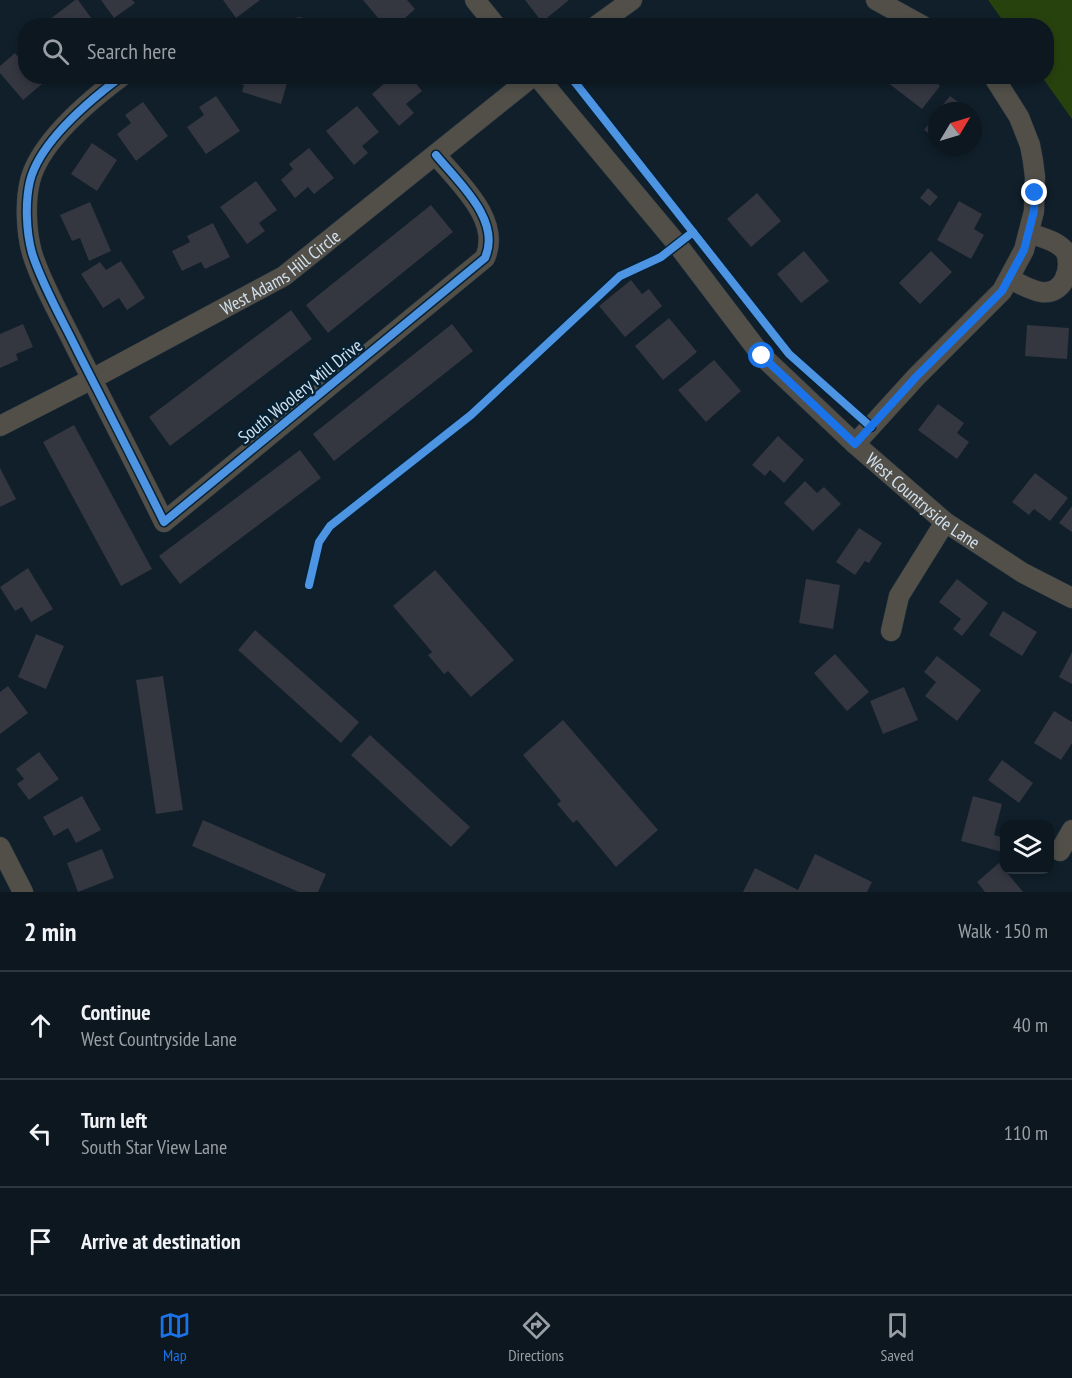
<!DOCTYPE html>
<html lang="en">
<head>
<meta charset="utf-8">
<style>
	:root { --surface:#0c1720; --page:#152029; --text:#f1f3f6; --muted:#9a9fa5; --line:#2c363e; --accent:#1a73e8 }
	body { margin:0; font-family:"PT Sans Narrow",sans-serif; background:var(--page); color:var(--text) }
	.controls { position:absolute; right:18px; bottom:18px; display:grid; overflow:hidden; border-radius:12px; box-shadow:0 3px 9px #0003 }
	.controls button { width:54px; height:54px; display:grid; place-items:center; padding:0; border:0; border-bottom:2px solid var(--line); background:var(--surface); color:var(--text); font:30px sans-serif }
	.compass { position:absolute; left:928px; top:102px; width:54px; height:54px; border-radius:50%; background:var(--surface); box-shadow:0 3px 9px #0003; rotate:52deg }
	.stop { position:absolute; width:18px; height:18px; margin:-14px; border:4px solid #1a73e8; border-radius:50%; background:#fff }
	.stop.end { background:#1a73e8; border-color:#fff; box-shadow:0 2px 6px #0008 }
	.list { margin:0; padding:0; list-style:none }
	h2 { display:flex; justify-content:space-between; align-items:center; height:78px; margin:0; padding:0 24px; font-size:26px }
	h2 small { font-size:20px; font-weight:400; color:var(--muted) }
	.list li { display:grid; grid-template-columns:39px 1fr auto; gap:18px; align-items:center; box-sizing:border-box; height:108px; padding:0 24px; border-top:2px solid var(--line) }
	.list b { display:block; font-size:22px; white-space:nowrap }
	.list p { margin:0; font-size:20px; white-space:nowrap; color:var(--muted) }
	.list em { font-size:20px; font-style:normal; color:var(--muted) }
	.icon { flex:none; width:33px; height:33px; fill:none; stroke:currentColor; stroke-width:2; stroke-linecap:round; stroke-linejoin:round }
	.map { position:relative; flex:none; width:1072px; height:892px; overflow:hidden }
	.search { position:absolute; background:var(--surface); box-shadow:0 3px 9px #0003; left:18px; right:18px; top:18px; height:66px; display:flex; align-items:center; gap:15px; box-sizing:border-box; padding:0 21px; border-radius:24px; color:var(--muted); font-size:22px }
	.sheet { height:402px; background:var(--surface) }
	nav { display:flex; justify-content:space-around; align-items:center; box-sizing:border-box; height:84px; border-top:2px solid var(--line); background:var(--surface); font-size:16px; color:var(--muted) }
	nav a { display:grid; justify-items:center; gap:3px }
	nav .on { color:var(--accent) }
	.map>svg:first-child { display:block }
	.green { fill:#28420e }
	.building { fill:#343640 }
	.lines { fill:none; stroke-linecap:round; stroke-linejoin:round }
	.minor-casing { stroke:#2e3943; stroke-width:21 }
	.minor { stroke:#514f48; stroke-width:20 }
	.cycleway-casing { stroke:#062134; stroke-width:11 }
	.cycleway { stroke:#4d94e3; stroke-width:8 }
	.route { stroke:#1a73e8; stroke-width:8 }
	.labels { text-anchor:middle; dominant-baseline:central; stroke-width:5; stroke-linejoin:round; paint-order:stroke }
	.street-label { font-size:18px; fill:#d1e1ee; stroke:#062134 }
</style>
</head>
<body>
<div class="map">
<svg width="1072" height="892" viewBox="0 0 1072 892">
	<rect width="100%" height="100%" fill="#101f2a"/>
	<path class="green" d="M988 0H1072V119L1042 77 1046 76V26L1006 25Z"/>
	<g class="building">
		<path d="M75 0H78L97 26H41Z"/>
		<path d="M101 0H132L135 3 114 18Z"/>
		<path d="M223 0H260L236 18Z"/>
		<path d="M363 0H407L415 9 396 26H385Z"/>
		<path d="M525 0H569L542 22Z"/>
		<path d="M302 17 303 26H249V23Z"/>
		<path d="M26 49V76H35L42 84 23 100 0 73V66L15 53 17 56Z"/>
		<path d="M231 76H289L281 104 242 92 244 85 230 81Z"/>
		<path d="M393 76H410L422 91 406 104 414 113 399 126 372 94Z"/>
		<path d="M891 76H929L940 86 922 109 887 82Z"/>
		<path d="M216 96 240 131 206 154 187 127 204 115 199 107Z"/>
		<path d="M950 96 970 111H938Z"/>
		<path d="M143 102 168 136 136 161 117 134 131 123 125 115Z"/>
		<path d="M357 106 379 132 362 146 368 153 354 165 326 131Z"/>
		<path d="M937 113V139L924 130Z"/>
		<path d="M92 143 117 160 97 191 71 174Z"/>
		<path d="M309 148 334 178 314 194 308 187 295 198 281 180 293 169 289 164Z"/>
		<path d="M256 181 277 210 259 223 265 231 247 244 220 207Z"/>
		<path d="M928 188 938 197 930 206 920 198Z"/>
		<path d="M757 193 781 221 751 247 727 219Z"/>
		<path d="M959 201 982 214 974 229 984 235 971 259 937 240Z"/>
		<path d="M90 202 111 251 89 261 80 238 72 241 60 215Z"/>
		<path d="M431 205 453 232 328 333 306 305Z"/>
		<path d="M213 223 230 257 205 269 201 262 182 271 172 251 190 242 187 236Z"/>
		<path d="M804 251 829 281 801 303 777 274Z"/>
		<path d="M931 251 952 272 920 304 899 283Z"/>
		<path d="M121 261 145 298 127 310 119 298 103 308 81 274 100 262 106 270Z"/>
		<path d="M631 280 642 294 649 289 662 306 625 337 599 306Z"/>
		<path d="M291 310 312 339 170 446 149 417Z"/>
		<path d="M669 318 697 352 663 380 635 346Z"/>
		<path d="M23 324 33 347 16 354 18 360 0 368V334Z"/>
		<path d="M452 324 473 351 334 461 313 434Z"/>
		<path d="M1027 325 1069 328 1067 359 1025 356Z"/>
		<path d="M714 360 741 391 706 422 678 390Z"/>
		<path d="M938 404 964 423 957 433 969 442 957 459 918 430Z"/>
		<path d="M74 425 152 569 121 586 43 442Z"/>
		<path d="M778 436 804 460 784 483 770 470 765 476 752 465Z"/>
		<path d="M300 450 321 478 180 584 159 556Z"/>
		<path d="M0 468 16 499 0 507Z"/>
		<path d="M1035 473 1068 498 1050 521 1034 509 1029 515 1012 502Z"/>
		<path d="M805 481 817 493 824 487 841 504 813 531 784 503Z"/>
		<path d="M1072 506V532L1059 523Z"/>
		<path d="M859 528 882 543 869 563 865 561 855 575 836 562Z"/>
		<path d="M28 568 53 609 31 622 22 607 15 611 0 587Z"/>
		<path d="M435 570 514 660 471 697 448 671 444 674 428 655 432 652 393 606Z"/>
		<path d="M806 579 840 585 833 629 799 623Z"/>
		<path d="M957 579 988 603 962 636 953 629 961 619 939 602Z"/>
		<path d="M1003 611 1037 632 1022 656 989 635Z"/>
		<path d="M255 630 359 722 341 743 238 650Z"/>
		<path d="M36 634 64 646 46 689 18 677Z"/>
		<path d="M1072 652V684L1059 677Z"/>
		<path d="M835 654 869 692 847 711 814 673Z"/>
		<path d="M937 656 981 690 957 721 925 696 936 682 924 672Z"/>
		<path d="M163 676 183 810 156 814 136 680Z"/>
		<path d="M8 686 28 713 0 734V692Z"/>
		<path d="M904 687 918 720 883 734 870 701Z"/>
		<path d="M1054 711 1072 722V743L1061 760 1034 743Z"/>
		<path d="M563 720 658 830 616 867 577 820 573 823 557 804 561 801 523 755Z"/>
		<path d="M370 735 470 827 451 847 351 755Z"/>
		<path d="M39 752 59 779 29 800 17 784 24 779 16 769Z"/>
		<path d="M1002 760 1033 783 1019 803 988 780Z"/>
		<path d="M82 796 101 830 76 843 68 828 54 836 43 817Z"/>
		<path d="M973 796 1002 804 994 835 1004 838 1002 852 961 841Z"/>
		<path d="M203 820 326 874 318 892H299L192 846Z"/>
		<path d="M102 849 114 878 78 892 67 863Z"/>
		<path d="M815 854 872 882 867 892H743L755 868 798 890Z"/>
		<path d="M999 863 1023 892H985L977 882Z"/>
	</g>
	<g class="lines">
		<g class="minor-casing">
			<g id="minor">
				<path d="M475 0 496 26"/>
				<path d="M876 0 923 26"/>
				<path d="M596 26 632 0"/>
				<path d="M122 76C90 100 40 141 30 181 25 202 26 231 32 253 42 285 63 321 78 352 107 409 136 465 164 522L485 258C502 220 458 182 436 155"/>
				<path id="s1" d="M537 76 677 244 762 356 855 444 945 522 1023 573 1072 598"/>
				<path d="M1010 279C1020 284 1030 290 1041 292 1063 295 1072 271 1066 252 1058 241 1041 237 1029 233"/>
				<path id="s2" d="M0 426 92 379 284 276 533 76"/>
				<path d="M855 444 916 377 1002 291 1024 250 1034 211 1035 177 1033 161 1030 145 1019 117 993 76"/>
				<path d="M891 631 899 596 945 522"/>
				<path d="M0 847 23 892"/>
				<path d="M1060 851 1072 830"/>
			</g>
		</g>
		<use href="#minor" class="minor"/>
		<g class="cycleway-casing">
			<g id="cycleway">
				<path d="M122 76C90 100 40 141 30 181 25 202 26 231 32 253 42 285 63 321 78 352 107 409 136 465 164 522L485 258C502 220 458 182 436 155"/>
				<path d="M570 76 789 354 871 427"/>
				<path d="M309 585 319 542 330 526 471 415 620 276 661 257 693 232"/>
			</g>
		</g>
		<use href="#cycleway" class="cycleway"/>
	</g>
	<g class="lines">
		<path class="route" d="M762 356 855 444 916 377 1002 291 1024 250 1034 211 1035 193"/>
	</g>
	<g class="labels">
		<g class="street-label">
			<text stroke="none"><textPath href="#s2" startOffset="320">West Adams Hill Circle</textPath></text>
			<text transform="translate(300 391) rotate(-39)">South Woolery Mill Drive</text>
			<text stroke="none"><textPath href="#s1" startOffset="576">West Countryside Lane</textPath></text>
		</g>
	</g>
</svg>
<div class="controls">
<button><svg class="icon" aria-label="layers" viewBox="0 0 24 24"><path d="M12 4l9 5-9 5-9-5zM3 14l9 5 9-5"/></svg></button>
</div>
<svg class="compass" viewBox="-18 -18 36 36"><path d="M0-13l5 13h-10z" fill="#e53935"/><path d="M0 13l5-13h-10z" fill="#9a9fa5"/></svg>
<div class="stop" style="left:762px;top:356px"></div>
<div class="stop end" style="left:1035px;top:193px"></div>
<div class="search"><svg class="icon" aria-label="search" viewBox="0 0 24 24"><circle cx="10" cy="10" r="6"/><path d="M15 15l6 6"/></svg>Search here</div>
</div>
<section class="sheet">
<h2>2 min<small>Walk · 150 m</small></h2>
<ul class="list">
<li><svg class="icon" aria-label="ahead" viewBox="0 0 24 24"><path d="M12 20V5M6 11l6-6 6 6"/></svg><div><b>Continue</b><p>West Countryside Lane</p></div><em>40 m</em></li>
<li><svg class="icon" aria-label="left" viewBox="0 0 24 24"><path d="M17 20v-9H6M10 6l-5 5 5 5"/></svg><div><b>Turn left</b><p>South Star View Lane</p></div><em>110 m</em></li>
<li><svg class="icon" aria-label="arrive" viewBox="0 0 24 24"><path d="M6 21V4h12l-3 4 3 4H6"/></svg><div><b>Arrive at destination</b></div></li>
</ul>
</section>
<nav>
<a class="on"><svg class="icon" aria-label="map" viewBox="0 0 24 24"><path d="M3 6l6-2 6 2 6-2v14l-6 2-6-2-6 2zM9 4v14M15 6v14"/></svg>Map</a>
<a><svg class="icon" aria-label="directions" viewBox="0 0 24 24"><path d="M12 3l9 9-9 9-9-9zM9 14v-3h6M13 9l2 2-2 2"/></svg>Directions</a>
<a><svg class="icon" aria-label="saved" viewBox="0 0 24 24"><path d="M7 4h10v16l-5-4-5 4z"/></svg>Saved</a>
</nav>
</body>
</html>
